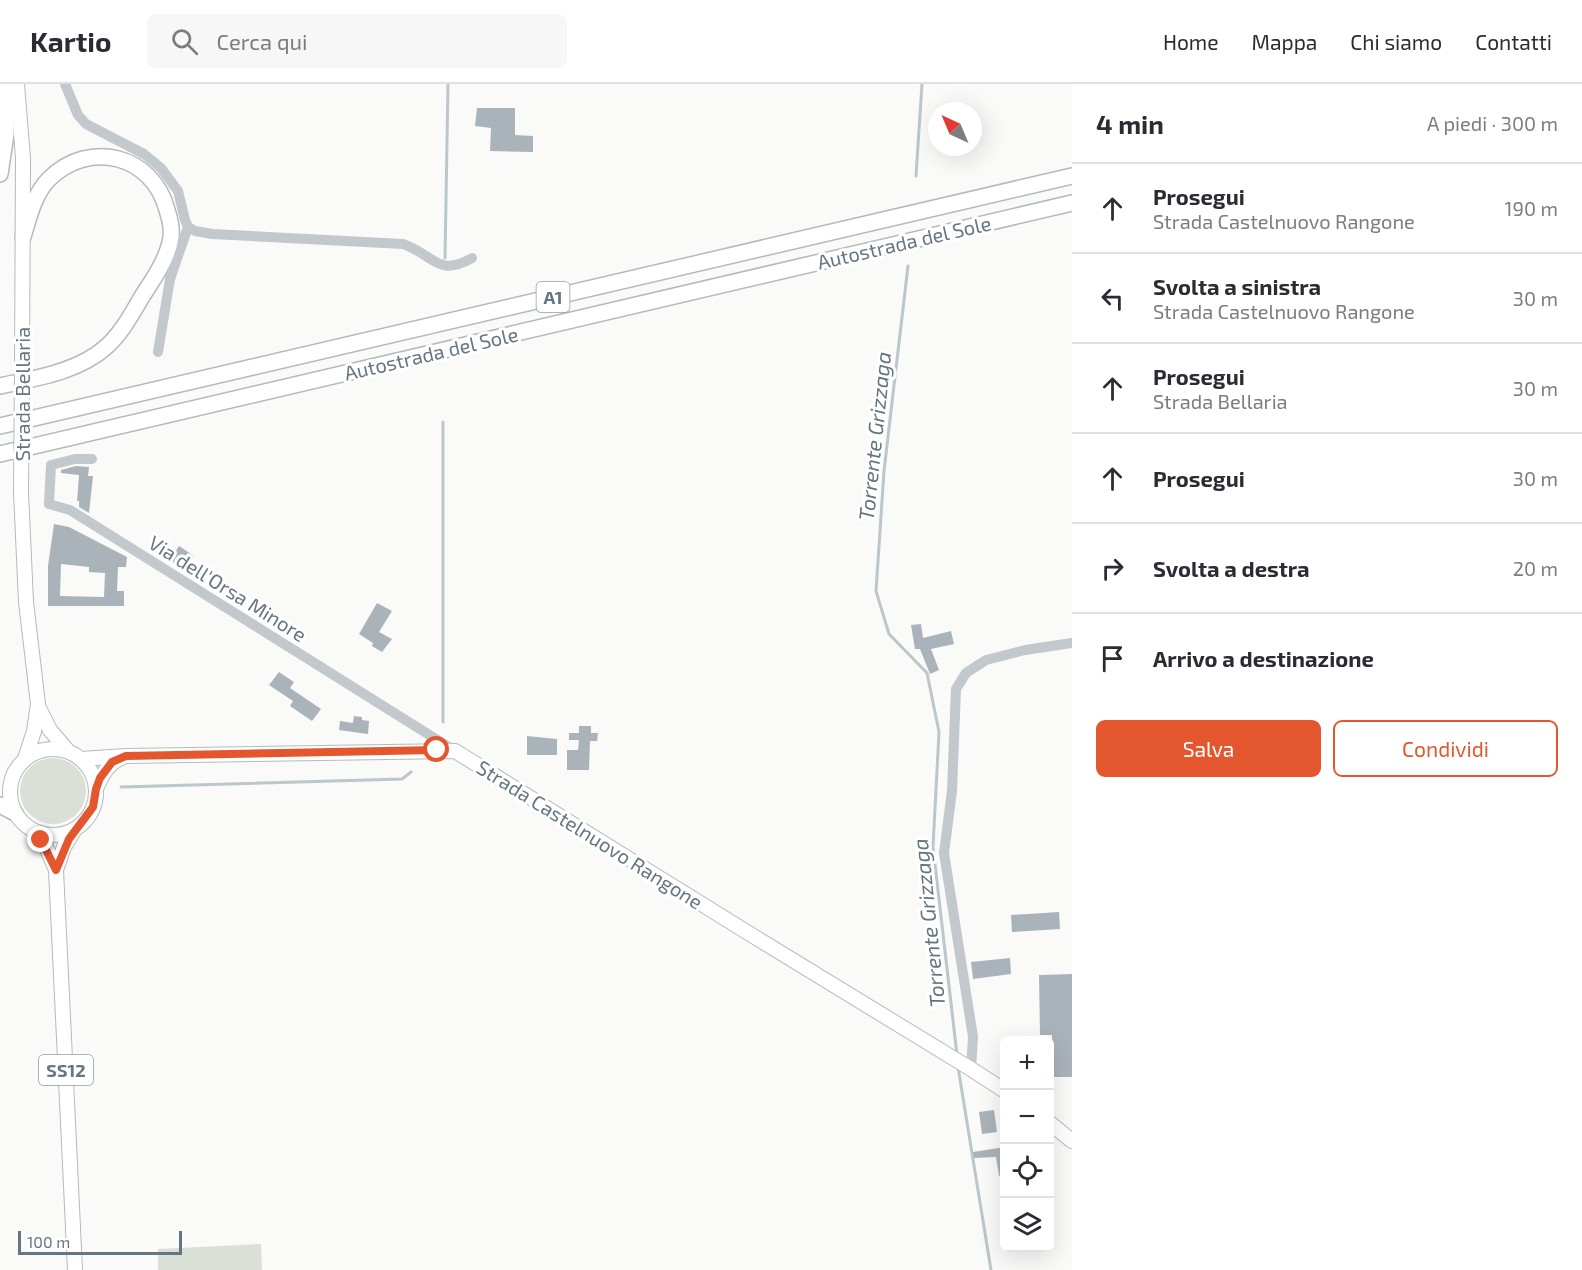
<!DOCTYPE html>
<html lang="it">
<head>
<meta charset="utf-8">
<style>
	:root { --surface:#fff; --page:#f7f7f7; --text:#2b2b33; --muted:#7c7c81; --line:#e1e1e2; --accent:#e4572e }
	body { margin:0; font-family:"Exo 2",sans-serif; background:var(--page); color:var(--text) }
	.controls { position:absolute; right:18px; bottom:18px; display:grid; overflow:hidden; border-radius:9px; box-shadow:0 6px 24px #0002 }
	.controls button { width:54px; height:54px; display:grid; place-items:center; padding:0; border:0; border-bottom:2px solid var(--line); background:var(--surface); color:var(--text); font:30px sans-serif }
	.compass { position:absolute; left:928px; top:18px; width:54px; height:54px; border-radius:50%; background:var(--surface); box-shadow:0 6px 24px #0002; rotate:316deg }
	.scale { position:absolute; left:18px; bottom:15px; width:164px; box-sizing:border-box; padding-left:6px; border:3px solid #657683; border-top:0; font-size:16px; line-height:21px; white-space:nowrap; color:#657683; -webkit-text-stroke:4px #fff; paint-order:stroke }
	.stop { position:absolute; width:18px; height:18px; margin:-14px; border:4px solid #e4572e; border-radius:50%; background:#fff }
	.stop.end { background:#e4572e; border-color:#fff; box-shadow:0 2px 6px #0008 }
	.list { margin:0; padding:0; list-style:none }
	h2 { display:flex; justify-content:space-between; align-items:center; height:78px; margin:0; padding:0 24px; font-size:26px }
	h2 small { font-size:20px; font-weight:400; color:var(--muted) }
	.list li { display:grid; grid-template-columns:39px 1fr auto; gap:18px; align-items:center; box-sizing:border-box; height:90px; padding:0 24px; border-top:2px solid var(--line) }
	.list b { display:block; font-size:22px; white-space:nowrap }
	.list p { margin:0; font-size:20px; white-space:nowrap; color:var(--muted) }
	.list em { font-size:20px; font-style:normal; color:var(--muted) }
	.actions { display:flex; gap:12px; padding:18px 24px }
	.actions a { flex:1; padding:14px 0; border:2px solid var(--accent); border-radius:9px; text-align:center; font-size:21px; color:var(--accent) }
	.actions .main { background:var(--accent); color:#fff }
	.icon { flex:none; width:33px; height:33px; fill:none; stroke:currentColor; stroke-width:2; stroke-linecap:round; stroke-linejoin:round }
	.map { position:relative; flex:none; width:1072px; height:1186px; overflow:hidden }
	header { display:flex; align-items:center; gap:36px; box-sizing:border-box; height:84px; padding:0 30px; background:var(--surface); border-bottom:2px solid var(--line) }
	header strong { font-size:28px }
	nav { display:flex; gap:33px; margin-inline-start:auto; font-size:21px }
	.search { width:420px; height:54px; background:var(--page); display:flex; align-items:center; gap:15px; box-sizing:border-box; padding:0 21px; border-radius:9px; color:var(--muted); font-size:22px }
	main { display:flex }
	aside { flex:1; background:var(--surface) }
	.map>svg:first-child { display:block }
	.green { fill:#dadfd7 }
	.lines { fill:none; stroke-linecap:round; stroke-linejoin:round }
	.stream { stroke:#bbc7cb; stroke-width:3 }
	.building { fill:#aab3b9; fill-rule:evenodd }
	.major-casing { stroke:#b5babe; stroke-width:16 }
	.highway-casing { stroke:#b4b9bd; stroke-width:18 }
	.minor { stroke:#c3c8cc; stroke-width:10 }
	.major { stroke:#fff; stroke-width:14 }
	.highway { stroke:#fff; stroke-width:15 }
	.major-bridge-casing { stroke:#b5babe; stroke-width:16; stroke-linecap:butt }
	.major-bridge { stroke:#fff; stroke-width:14 }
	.route { stroke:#e4572e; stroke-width:8 }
	.labels { text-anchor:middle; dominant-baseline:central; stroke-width:6; stroke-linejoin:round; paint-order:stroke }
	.shield { fill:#fff; stroke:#939fa8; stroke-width:1.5 }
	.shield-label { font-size:18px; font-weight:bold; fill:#657683 }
	.street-label { font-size:20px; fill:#657683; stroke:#fff }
	.water-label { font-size:21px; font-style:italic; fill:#60757c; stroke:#fff }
</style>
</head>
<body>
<header>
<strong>Kartio</strong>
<div class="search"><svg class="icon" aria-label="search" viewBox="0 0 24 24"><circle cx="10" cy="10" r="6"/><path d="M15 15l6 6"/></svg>Cerca qui</div>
<nav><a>Home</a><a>Mappa</a><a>Chi siamo</a><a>Contatti</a></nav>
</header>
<main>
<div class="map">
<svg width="1072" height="1186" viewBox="0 0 1072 1186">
	<rect width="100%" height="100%" fill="#fafaf8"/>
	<g class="green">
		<circle cx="53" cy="707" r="33"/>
		<path d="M261 1160 262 1186H158V1165Z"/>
	</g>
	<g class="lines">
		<g class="stream">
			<path d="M916 92 922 0"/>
			<path d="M445 174 448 0"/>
			<path d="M908 182 884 387 876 507 889 550 927 589 939 648 933 763 957 971"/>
			<path d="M443 638V338"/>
			<path d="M121 703 402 695 411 688"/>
			<path d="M958 983 991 1186"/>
		</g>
	</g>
	<g class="building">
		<path d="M477 24H515V51L533 52V68L490 67 491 44 475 42Z"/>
		<path d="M76 382 89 383 88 392H93L89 429 79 423V417H77L79 391 61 389V386Z"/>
		<path d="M54 440 69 443 127 473 126 483H118L117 507H124V522H48V482ZM61 480 89 483V488L105 489 104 513 60 512Z"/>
		<path d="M179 462 194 472 185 486 170 476Z"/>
		<path d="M377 519 392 527 379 548 392 555 382 568 372 562 373 559 359 550Z"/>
		<path d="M921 540 923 554 951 547 954 560 931 565 939 586 930 590 920 565H915L911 541Z"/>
		<path d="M279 588 294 598 290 604 321 625 312 637 290 622 293 617 269 601Z"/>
		<path d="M354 632 362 633V636L369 637 368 650 339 646 340 637 353 639Z"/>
		<path d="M579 642H591V649H598L597 657H590L589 686H567V666H578L579 656H569V649H579Z"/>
		<path d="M527 652 557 655V671H527Z"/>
		<path d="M1059 828 1060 845 1012 848 1011 831Z"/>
		<path d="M1010 874 1011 890 973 895 971 878Z"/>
		<path d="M1072 890V993H1052V951H1040L1039 891Z"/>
		<path d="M994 1026 997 1048 982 1050 979 1028Z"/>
		<path d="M1005 1063V1092H999L996 1073 974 1074 973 1068Z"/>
	</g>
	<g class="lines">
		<g class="major-casing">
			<g id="major">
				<path d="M17 0 23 74 22 285"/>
				<path d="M21 408 26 518 38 620 34 647 25 675"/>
				<path d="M38 622 50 646 68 667"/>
				<circle cx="53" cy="708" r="43"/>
				<path d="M81 675 126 672 455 667 750 850 971 985 1005 1007"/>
				<path d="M96 705C102 691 108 679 123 673"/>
				<path d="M34 747 46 763 56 786 75 1186"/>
				<path d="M56 786 64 763 75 745"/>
				<path d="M1050 1039 1072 1057"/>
			</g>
		</g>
		<g class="highway-casing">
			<g id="highway">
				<path d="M0 90 6 50 7 0"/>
				<path d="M0 302C36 294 78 288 106 263 122 249 132 229 143 211 154 194 168 174 171 153 172 144 170 135 167 126 153 71 89 55 49 95 34 110 29 133 23 153"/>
				<path d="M0 342 1072 92"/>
				<path d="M0 370 1072 119"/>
				<path d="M0 721 15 729"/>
			</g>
		</g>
		<g class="minor">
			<path d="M65 0 78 31 86 40 144 70 161 84 178 107 185 136 188 143 195 147 212 150 403 160C433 170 438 194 472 174"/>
			<path d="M158 268 170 195 188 143"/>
			<path d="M92 375H75L51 381 49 420 70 426 455 667"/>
			<path d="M971 985 973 953 944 769 952 707 956 605 966 589 986 576 1025 566 1072 559"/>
		</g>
		<use href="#major" class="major"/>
		<use href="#highway" class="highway"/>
		<g class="major-bridge-casing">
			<path id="major-bridge" d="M21 408 22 285"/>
		</g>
		<use href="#major-bridge" class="major-bridge"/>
	</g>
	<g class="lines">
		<path class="route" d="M41 756 56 786 69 755 93 723 96 705 100 694 112 678 126 672 437 666"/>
	</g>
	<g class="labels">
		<g class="shield">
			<rect x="536.5" y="198" width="33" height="30" rx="4.5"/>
			<rect x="39" y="971" width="54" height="30" rx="4.5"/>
		</g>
		<g class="shield-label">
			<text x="553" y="213">A1</text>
			<text x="66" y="986">SS12</text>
		</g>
		<g class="street-label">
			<text transform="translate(904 158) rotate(-13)">Autostrada del Sole</text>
			<text transform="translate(431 269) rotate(-13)">Autostrada del Sole</text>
			<text transform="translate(22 310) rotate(-90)">Strada Bellaria</text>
			<text transform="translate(228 504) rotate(32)">Via dell'Orsa Minore</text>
			<text transform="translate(590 750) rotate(32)">Strada Castelnuovo Rangone</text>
		</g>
		<g class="water-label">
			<text transform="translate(874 352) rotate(-84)">Torrente Grizzaga</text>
			<text transform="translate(928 839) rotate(-96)">Torrente Grizzaga</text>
		</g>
	</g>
</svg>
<div class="controls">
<button>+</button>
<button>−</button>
<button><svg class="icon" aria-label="locate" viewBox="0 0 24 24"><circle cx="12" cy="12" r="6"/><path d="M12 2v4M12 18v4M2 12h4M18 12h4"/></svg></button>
<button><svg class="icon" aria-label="layers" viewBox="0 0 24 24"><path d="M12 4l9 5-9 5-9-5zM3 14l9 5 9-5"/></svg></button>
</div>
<svg class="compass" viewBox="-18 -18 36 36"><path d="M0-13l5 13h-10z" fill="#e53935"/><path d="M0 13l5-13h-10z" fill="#7c7c81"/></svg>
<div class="scale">100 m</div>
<div class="stop" style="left:437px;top:666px"></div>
<div class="stop end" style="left:41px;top:756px"></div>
</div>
<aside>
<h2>4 min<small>A piedi · 300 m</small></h2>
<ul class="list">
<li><svg class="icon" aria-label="ahead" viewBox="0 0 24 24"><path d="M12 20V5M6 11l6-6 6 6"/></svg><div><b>Prosegui</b><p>Strada Castelnuovo Rangone</p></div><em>190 m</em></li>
<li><svg class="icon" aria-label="left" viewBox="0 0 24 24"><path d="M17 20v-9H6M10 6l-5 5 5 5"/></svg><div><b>Svolta a sinistra</b><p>Strada Castelnuovo Rangone</p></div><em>30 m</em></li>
<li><svg class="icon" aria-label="ahead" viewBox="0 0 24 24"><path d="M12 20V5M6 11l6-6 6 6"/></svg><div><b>Prosegui</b><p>Strada Bellaria</p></div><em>30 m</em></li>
<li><svg class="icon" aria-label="ahead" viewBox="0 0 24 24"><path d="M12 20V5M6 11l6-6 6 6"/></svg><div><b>Prosegui</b></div><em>30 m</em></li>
<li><svg class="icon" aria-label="right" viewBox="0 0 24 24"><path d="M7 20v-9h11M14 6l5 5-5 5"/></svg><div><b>Svolta a destra</b></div><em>20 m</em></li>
<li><svg class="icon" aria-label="arrive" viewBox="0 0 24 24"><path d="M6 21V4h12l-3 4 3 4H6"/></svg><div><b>Arrivo a destinazione</b></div></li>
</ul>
<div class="actions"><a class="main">Salva</a><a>Condividi</a></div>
</aside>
</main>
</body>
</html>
